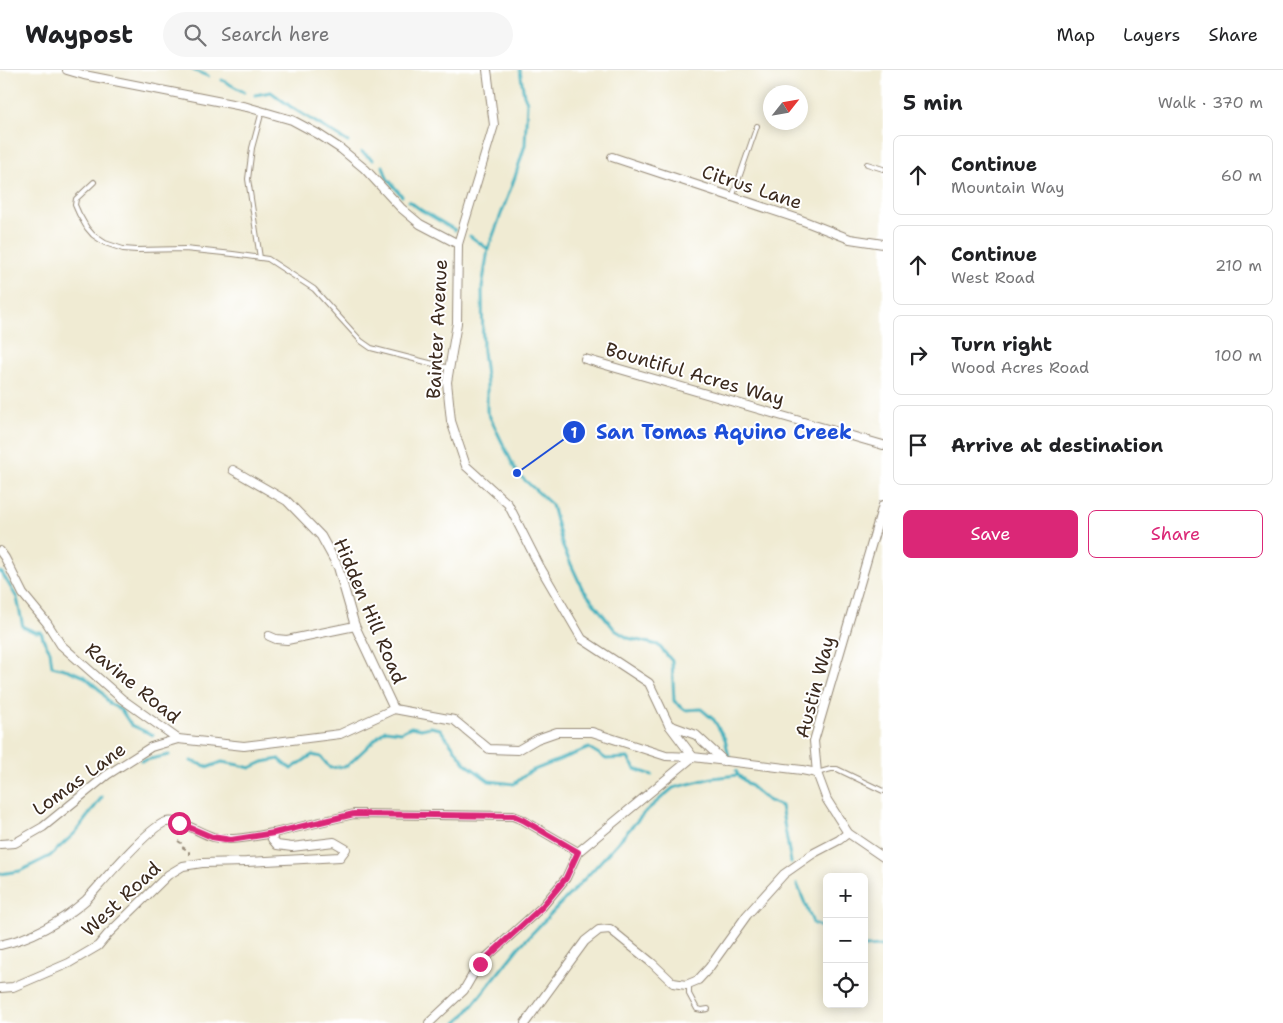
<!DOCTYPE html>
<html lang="en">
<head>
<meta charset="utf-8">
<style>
	:root { --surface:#fff; --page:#f6f6f6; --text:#202124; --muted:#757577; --line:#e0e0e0; --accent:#db2777 }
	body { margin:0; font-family:"Shantell Sans",sans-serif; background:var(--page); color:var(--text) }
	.controls { position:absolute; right:15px; bottom:15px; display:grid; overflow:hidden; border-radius:8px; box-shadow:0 2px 12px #0003 }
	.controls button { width:45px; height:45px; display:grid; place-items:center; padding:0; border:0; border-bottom:1px solid var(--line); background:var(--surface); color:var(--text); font:25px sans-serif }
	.compass { position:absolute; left:763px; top:15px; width:45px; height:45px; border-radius:50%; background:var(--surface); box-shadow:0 2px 12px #0003; rotate:59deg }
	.stop { position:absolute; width:15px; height:15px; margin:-11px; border:4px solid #db2777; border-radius:50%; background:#fff }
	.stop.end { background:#db2777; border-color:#fff; box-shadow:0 1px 5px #0008 }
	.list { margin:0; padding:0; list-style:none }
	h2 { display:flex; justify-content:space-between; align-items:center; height:65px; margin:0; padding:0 20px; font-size:21px }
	h2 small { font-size:16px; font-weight:400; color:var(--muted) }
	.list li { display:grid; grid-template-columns:32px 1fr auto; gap:15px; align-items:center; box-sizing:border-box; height:80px; margin:0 10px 10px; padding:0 10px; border:1px solid var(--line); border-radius:8px }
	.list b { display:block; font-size:19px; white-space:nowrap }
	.list p { margin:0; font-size:16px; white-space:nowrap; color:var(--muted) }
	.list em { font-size:16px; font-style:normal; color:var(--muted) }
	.actions { display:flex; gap:10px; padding:15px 20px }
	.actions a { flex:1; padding:11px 0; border:1px solid var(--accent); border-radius:8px; text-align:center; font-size:18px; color:var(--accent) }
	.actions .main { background:var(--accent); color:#fff }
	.icon { flex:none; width:28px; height:28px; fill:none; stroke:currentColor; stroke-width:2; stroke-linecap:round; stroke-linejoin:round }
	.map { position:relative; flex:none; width:883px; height:953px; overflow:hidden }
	header { display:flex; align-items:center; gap:30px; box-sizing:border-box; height:70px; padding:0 25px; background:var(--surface); border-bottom:1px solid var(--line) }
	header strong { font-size:24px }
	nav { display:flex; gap:28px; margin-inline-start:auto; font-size:18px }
	.search { width:350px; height:45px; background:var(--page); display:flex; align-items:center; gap:12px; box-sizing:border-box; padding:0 18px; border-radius:28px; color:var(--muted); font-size:19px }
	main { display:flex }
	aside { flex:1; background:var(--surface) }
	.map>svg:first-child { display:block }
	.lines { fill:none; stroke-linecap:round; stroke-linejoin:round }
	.stream { stroke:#43b1be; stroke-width:3 }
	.service-casing { stroke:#968a78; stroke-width:6 }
	.minor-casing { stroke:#968a78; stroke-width:10 }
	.path { stroke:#968a78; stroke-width:2; stroke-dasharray:4 4; stroke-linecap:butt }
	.service { stroke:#fff; stroke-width:4 }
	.minor { stroke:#fff; stroke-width:8 }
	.route { stroke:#db2777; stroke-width:6 }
	.labels { text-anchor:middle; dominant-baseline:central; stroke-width:4; stroke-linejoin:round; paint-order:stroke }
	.street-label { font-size:19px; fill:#3b2a1e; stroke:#fff }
	.leader { fill:none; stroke:#1d4ed8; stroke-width:2 }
	.callout-dot { fill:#1d4ed8; stroke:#fff; stroke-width:2 }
	.mark-label { font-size:15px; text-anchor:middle; font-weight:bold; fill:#fff }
	.callout-label { font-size:20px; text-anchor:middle; font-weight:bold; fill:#1d4ed8; stroke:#fff; stroke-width:4; stroke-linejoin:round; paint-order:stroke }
</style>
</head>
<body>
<header>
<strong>Waypost</strong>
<div class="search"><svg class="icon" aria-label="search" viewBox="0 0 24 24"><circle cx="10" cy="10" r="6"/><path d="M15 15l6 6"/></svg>Search here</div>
<nav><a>Map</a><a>Layers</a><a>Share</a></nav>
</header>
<main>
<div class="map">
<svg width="883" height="953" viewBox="0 0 883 953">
	<rect width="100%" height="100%" fill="#fff"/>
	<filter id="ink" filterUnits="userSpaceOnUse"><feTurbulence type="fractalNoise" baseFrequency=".02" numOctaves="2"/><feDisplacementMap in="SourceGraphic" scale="10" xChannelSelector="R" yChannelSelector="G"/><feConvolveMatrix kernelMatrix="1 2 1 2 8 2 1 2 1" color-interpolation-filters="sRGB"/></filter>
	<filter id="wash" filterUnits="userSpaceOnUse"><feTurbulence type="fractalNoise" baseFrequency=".0096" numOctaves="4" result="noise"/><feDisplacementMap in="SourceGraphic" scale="20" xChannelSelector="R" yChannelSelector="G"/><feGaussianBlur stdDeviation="1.12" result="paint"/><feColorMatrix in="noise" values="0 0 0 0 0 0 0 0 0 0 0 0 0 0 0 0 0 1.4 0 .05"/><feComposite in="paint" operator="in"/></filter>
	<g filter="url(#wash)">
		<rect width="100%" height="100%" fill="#f0ebd3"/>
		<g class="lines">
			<g class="stream">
				<path d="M193 0 208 6"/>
				<path d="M520 0 524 25 527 32 525 75 515 107 488 179 482 218 483 281 487 314V341L517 403 552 435 563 477 582 518 615 560 628 568 658 575 672 591 674 631 685 640 701 639 714 650 725 669 729 687"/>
				<path d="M222 10 244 22"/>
				<path d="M255 25 271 22 291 37 348 72"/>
				<path d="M362 82 373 90"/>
				<path d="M383 96 387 108 402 126"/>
				<path d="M409 131 421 140 455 160"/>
				<path d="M470 166 488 179"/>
				<path d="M0 502 2 503 17 528 23 557 35 562H41L44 571 50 581 52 596 68 600 85 607 101 621 109 633 121 640 131 655 153 665"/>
				<path d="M141 691 169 685"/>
				<path d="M191 691 209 697 222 692 239 695 250 698 263 692 279 689 291 699 312 685 321 687 330 698 347 696 385 660 401 662 411 657 421 659 430 657 440 659 466 694 489 711 514 714 529 702 589 678 599 684 606 689 628 688 635 699 652 705"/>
				<path d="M736 701 738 705 767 730 781 736 791 792"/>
				<path d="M0 804 20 801 50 786 75 763 102 727"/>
				<path d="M797 814 813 853 827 860"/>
				<path d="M864 877 883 876"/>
				<path d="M456 953 463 947 519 877 592 801 646 741 673 718 712 708 738 705"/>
			</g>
		</g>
	</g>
	<g filter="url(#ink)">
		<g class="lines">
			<g class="service-casing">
				<g id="service">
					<path d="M867 94 883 99"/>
					<path d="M94 112 76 129 75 135 79 144 87 158 93 165 105 173 123 179 137 180 185 179 233 184 268 189 314 219 361 271 371 278 449 298"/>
					<path d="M732 128 757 56"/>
					<path d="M260 188 248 109 252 78 262 41"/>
					<path d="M817 703 831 699H837L883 721"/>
					<path d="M689 913V924L697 939 702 940 708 939"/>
				</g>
			</g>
			<g class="minor-casing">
				<g id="minor">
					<path d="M67 0 84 5 247 37 292 50 318 64 341 79 365 99 401 138 420 154 458 174"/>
					<path d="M487 0 494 55 458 174 457 253 447 312 451 351 466 396 508 434 540 497 582 569 649 613 669 655 693 687 802 700 817 703"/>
					<path d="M612 87 796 148 850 169 883 174"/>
					<path d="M585 289 883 375"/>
					<path d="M233 400 287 431 321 466 338 497 355 556 394 639"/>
					<path d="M883 435 814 671 817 703 827 730 848 763 883 787"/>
					<path d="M0 481 5 488 23 524 47 553 61 575 122 629 178 669 244 676 340 664 394 639 454 650 489 679 518 680 537 669 557 662H592L666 686 693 687"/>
					<path d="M269 566 276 569 287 570 355 556"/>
					<path d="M669 655 696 665 724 691"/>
					<path d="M0 774 15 773 43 757 107 705 151 677 178 669"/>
					<path d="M0 875C32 868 61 852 86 830 100 815 149 756 166 752 181 749 199 763 213 767 233 772 254 766 274 763"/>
					<path d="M0 918 13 917 69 893 98 876 108 864 168 805 183 796 202 793 246 792 340 787 346 779 334 772 292 777 277 775 272 769 274 763 354 744 513 746 523 750 578 782"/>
					<path d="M429 953 464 920 479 894 542 837 566 808 578 782 693 687"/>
					<path d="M525 953 585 871 599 860 610 859 652 893 673 913 686 915 698 910 709 898 747 845 784 804 814 783 839 770 848 763"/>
				</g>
			</g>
			<path class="path" d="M178 771 181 773 182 777 189 781V785"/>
			<use href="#service" class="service"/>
			<use href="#minor" class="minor"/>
		</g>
	</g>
	<g class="lines" filter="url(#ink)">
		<path class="route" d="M179 753 212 767 231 770 274 763 354 744 514 746 523 750 578 782 566 808 542 837 480 894"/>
	</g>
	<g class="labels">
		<g class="street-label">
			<text transform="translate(752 117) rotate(18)">Citrus Lane</text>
			<text transform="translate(437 259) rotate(-87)">Bainter Avenue</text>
			<text transform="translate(695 304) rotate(16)">Bountiful Acres Way</text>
			<text transform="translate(370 541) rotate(67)">Hidden Hill Road</text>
			<text transform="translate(133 613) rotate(39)">Ravine Road</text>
			<text transform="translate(815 617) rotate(-75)">Austin Way</text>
			<text transform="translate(79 709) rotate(-36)">Lomas Lane</text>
			<text transform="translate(121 829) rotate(-43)">West Road</text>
		</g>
	</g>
	<path class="leader" d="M517 403L574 362"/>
	<g class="callout-dot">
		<circle cx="517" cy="403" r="5"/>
		<circle cx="574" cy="362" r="12"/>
	</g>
	<g class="mark-label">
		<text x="574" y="368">1</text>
	</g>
	<g class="callout-label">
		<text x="724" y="369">San Tomas Aquino Creek</text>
	</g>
</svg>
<div class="controls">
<button>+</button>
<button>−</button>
<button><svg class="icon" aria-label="locate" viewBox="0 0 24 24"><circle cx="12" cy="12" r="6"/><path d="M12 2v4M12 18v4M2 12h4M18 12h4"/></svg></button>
</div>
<svg class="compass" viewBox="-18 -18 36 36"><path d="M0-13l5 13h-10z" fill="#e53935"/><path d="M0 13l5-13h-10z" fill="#757577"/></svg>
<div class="stop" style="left:179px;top:753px"></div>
<div class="stop end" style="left:480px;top:894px"></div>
</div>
<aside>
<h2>5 min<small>Walk · 370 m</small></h2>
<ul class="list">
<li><svg class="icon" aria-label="ahead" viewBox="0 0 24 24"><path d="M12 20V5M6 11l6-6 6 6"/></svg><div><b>Continue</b><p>Mountain Way</p></div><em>60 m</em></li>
<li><svg class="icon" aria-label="ahead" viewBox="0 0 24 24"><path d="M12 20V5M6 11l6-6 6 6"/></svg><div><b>Continue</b><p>West Road</p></div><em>210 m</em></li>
<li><svg class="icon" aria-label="right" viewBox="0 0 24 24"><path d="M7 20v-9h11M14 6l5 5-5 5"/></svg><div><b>Turn right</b><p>Wood Acres Road</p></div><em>100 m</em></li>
<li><svg class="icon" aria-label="arrive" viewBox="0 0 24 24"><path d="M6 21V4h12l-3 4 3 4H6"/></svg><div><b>Arrive at destination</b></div></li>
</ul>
<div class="actions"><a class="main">Save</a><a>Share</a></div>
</aside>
</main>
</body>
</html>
